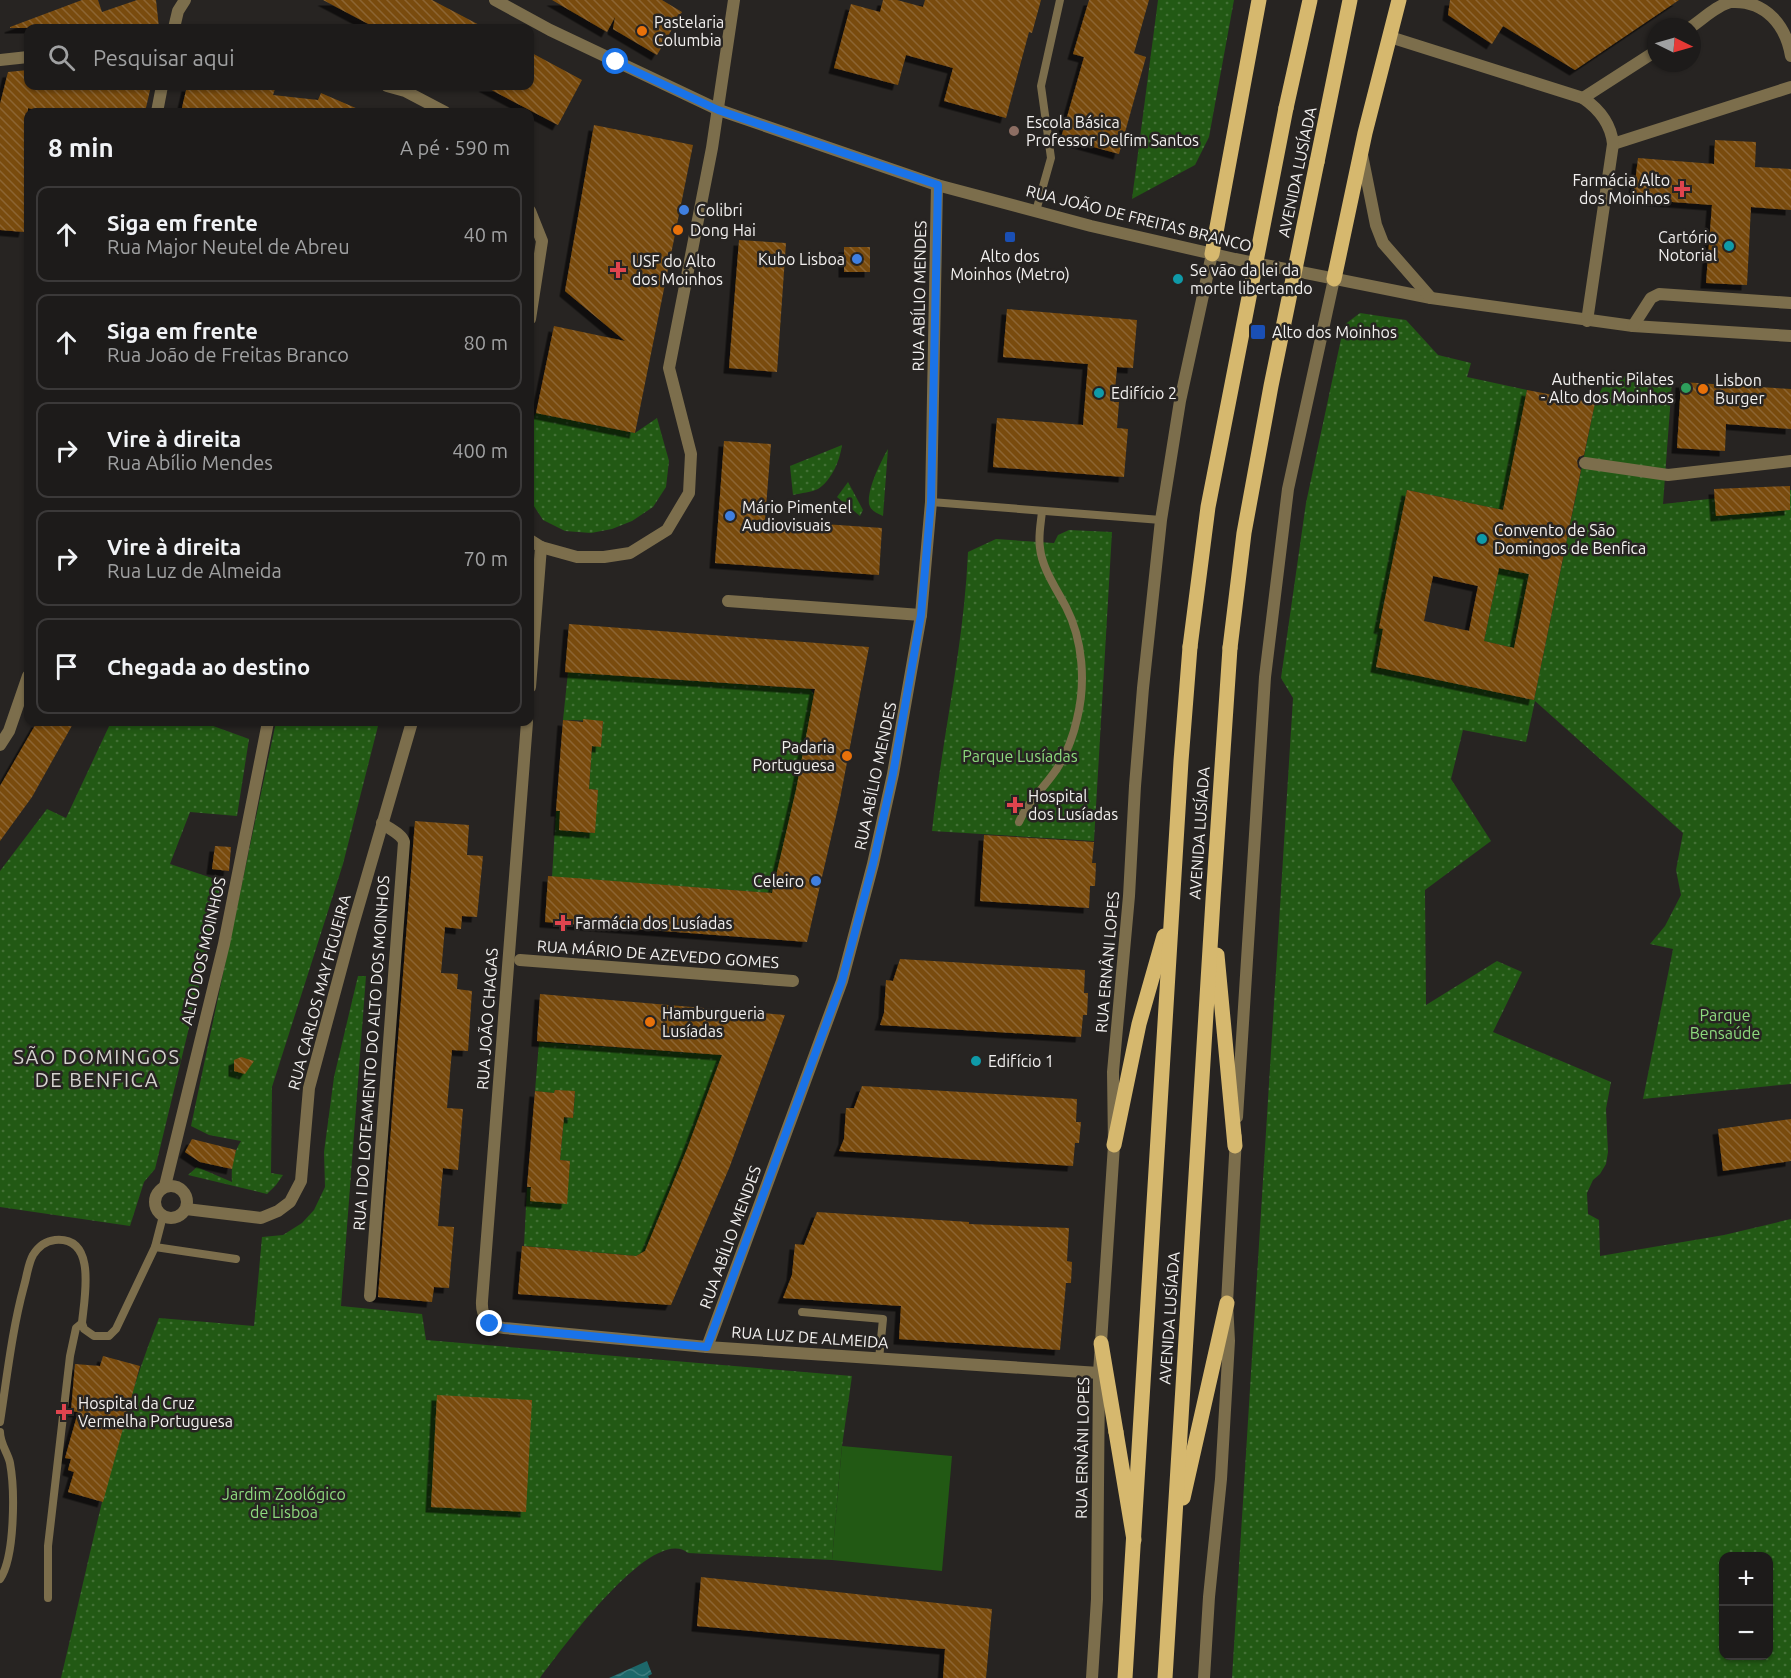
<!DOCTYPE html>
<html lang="pt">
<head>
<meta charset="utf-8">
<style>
	:root { --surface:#1d1b1a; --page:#2a2827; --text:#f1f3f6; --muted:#a0a1a2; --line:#3b3939 }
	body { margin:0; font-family:Ubuntu,sans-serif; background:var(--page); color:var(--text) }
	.controls { position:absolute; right:18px; bottom:18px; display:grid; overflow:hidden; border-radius:12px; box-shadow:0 2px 4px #0004 }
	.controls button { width:54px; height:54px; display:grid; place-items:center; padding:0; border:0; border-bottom:2px solid var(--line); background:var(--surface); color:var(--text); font:30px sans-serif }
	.compass { position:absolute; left:1647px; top:18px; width:54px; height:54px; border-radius:50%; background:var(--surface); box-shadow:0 2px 4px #0004; rotate:95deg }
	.stop { position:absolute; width:18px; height:18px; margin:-14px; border:4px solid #1a73e8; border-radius:50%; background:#fff }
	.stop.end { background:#1a73e8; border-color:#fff; box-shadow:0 2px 6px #0008 }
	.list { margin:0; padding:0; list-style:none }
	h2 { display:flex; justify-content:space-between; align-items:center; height:78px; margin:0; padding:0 24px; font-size:26px }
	h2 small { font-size:20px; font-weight:400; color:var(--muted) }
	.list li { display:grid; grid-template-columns:39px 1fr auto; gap:18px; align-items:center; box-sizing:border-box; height:96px; margin:0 12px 12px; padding:0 12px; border:2px solid var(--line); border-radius:12px }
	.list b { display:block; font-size:22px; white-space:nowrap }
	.list p { margin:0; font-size:20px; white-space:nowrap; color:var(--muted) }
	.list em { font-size:20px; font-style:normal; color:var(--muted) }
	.icon { flex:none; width:33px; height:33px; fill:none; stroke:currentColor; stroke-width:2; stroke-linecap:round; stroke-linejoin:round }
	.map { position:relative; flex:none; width:1791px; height:1678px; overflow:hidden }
	.search { position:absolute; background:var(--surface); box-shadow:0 2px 4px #0004; left:24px; top:24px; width:510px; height:66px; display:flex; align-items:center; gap:15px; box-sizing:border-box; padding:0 21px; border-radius:12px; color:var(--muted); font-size:22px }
	.panel { position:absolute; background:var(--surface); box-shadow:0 2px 4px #0004; left:24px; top:108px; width:510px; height:618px; border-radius:12px }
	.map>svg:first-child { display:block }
	.green { fill:url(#green-dots); fill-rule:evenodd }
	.pitch { fill:#225914 }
	.water { fill:url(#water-waves) }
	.building { fill:url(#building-back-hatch); fill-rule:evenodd; filter:url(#shadow) }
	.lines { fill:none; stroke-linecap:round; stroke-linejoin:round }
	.service { stroke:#7c6e4c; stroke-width:8 }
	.pedestrian { stroke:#7c6e4c; stroke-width:12 }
	.minor { stroke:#7c6e4c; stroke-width:12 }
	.primary { stroke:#d6b86e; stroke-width:15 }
	.primary-bridge { stroke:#d6b86e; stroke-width:15 }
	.route { stroke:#1a73e8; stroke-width:8 }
	.food-dot { fill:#e8710a; stroke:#272422; stroke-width:2 }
	.education-dot { fill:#8d6e63; stroke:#272422; stroke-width:2 }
	.health-dot { fill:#e0444e; stroke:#272422; stroke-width:2 }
	.shop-dot { fill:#3f7fe0; stroke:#272422; stroke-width:2 }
	.transit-dot { fill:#1a4fb4; stroke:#272422; stroke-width:2 }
	.culture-dot { fill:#0f9aa8; stroke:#272422; stroke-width:2 }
	.leisure-dot { fill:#2e9e5b; stroke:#272422; stroke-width:2 }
	.labels { text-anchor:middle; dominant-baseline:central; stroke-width:5; stroke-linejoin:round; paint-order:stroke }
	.poi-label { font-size:16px; fill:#f2f0ef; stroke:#272422; text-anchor:start }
	.street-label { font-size:16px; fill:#f2f0ef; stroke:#272422 }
	.park-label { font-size:16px; fill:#8dda7d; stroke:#272422 }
	.quarter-label { font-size:20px; letter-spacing:1.5px; fill:#d4d1ce; stroke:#272422 }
</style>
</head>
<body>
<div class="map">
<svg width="1791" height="1678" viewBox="0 0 1791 1678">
	<defs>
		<pattern id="green-dots" width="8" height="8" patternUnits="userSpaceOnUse" patternTransform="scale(1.5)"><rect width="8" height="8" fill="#225914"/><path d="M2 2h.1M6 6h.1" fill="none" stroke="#437136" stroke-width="1.8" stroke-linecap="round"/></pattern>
		<pattern id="water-waves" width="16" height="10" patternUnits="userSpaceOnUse" patternTransform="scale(1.5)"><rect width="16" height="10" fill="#1d676a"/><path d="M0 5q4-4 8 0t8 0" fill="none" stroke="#3e7d80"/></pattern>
		<pattern id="building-back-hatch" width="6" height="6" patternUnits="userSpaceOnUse" patternTransform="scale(1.5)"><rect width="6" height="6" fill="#794b0f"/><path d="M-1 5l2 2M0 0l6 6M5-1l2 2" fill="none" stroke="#8c6532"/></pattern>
		<filter id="shadow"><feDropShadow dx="-5.5" dy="5.5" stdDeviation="0" flood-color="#0009"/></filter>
	</defs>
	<rect width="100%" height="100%" fill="#272422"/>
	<g class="green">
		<path d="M1158 0H1234L1209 137 1195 165 1132 199Z"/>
		<path d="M1360 313 1406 320 1438 355 1471 363 1467 377 1527 390 1503 510 1407 490 1379 628 1383 629 1376 667 1534 700 1595 403 1608 375 1672 381 1663 504 1791 490V1084L1643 1099 1673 949 1650 944 1665 926 1681 895 1676 870 1683 833 1535 701 1526 742 1463 730 1451 779 1491 841 1425 890 1426 1005 1497 961 1522 972 1493 1032 1611 1082 1606 1109 1608 1152 1606 1164 1600 1174 1593 1180 1587 1193 1588 1214 1599 1220 1600 1256 1724 1235 1791 1219V1678H1232L1293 698 1281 678 1306 503 1344 325ZM1724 1556H1768V1656H1724Z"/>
		<path d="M536 413 635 433 657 418 669 461 666 487 653 507 632 521 612 529 591 533 565 531 543 520 530 500V423Z"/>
		<path d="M842 445C840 460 832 480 818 489 812 492 801 493 793 495L790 466Z"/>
		<path d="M888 449 883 516C876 513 871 511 869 504 867 489 881 461 888 449Z"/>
		<path d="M848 482 863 510 860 516 837 497Z"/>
		<path d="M1069 530 1112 532 1094 841 932 831C942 738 964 646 968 552L996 539 1054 543 1058 535Z"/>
		<path d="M1499 568 1529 574 1514 648 1484 641Z"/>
		<path d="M568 672 810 689 814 694C804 761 789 828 772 893L552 877 556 811H560L559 830 594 833 598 790 589 789 592 746H601L603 721 563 720Z"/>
		<path d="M111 722H205V723L249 739 237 816 190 812 170 864 224 882 155 1169 144 1182 130 1226 0 1207V871L47 809 66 818Z"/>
		<path d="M276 722H379L343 864 272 1087 271 1173 283 1175 276 1185 267 1194 188 1175 197 1167 232 1182C231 1167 233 1154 241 1141L209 1135 191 1126Z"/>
		<path d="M358 976H366L341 1306 422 1314 426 1340 852 1376 842 1446 832 1560 688 1553C652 1523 559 1653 540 1678H61C90 1558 113 1432 159 1318L254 1326 262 1237 283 1235 302 1223 314 1210 325 1187 324 1152 334 1077Z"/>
		<path d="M539 1042 722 1055 687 1149 645 1251 636 1256 524 1246 527 1187 566 1204 570 1161 560 1160 564 1117 573 1118 575 1093 555 1090 554 1093 535 1091Z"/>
	</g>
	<path class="pitch" d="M842 1446 952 1456 942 1571 832 1560Z"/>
	<path class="water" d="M647 1661 652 1674 648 1676 649 1678H609Z"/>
	<g class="building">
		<path d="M82 0H98L102 12 137 0H156L159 28H10V27Z"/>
		<path d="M323 0H432L485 28H376Z"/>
		<path d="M552 0H662L682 12 657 55 613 29 615 17 607 32Z"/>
		<path d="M883 0H897L923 7 925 0H1041L1032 33 1029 32 1006 118 944 101 953 68 906 55 898 85 834 68 851 4 880 12Z"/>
		<path d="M1089 0H1149L1134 53 1146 57 1119 154 1061 138 1084 57 1073 54Z"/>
		<path d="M1450 0H1679L1575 70 1503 26 1492 44 1448 15Z"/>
		<path d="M530 52 582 80 558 125 484 86H530Z"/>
		<path d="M28 70V86H151L145 112H60L44 108 43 112 28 108 26 170H28V214L24 232 0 230V104L8 72Z"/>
		<path d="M187 86H276L273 95 318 100 321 93 365 112H181Z"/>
		<path d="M594 125 693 145 635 433 536 413 554 326 625 341 565 291Z"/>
		<path d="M1715 140 1756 142 1755 167 1791 169V210L1751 207 1747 285 1706 283 1712 205 1633 199 1638 158 1714 164Z"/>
		<path d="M739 240 786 243 777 372 729 368Z"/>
		<rect x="844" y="247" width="26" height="25"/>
		<path d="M1007 309 1137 320 1133 368 1117 367 1114 402H1119L1117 428 1128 429 1124 477 993 467 997 418 1083 425 1088 364 1003 357Z"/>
		<path d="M1681 382 1791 389V429L1726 424 1725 451 1677 448Z"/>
		<path d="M1527 390 1595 403 1584 455 1579 457 1577 461 1578 467 1581 470 1534 700 1376 667 1383 629 1379 628 1407 490 1503 510ZM1499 568 1529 574 1514 648 1484 641ZM1433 576 1478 586 1469 631 1424 621Z"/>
		<path d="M724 441 771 444 765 520 882 528 879 575 715 563Z"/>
		<path d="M1790 486V510L1716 516 1714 489Z"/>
		<path d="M569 624 869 647 840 799 807 942 545 922 548 876 772 893 796 790 815 689 565 672Z"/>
		<path d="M583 719 603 721 601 747 592 746 589 789 598 790 595 833 559 830 560 811H556L563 720 583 722Z"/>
		<path d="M37 722H74L32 797 0 841V786Z"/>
		<path d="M415 821 469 825 467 855 483 856 477 917 462 916 461 929 445 927 441 973 458 974 457 989 472 991 468 1051 452 1050 447 1108 463 1109 458 1170 443 1168 438 1226 454 1227 449 1288 434 1287 432 1302 378 1297Z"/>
		<path d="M984 835 1094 842 1092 863H1096L1095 886H1090L1089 908 980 901Z"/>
		<path d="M215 846 231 847 229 871 212 869Z"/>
		<path d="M900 959 1085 970 1084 993H1088L1087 1015H1083L1081 1037 880 1025 884 1013 886 980 893 981Z"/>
		<path d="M540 994 785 1015 730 1166 671 1305 518 1294 522 1246 636 1256 645 1251 687 1149 722 1055 537 1041Z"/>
		<path d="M241 1057 254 1061 245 1074 234 1071V1060Z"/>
		<path d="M862 1086 1077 1099 1076 1122H1081L1079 1143H1075L1073 1166 839 1151 844 1139 846 1108H854Z"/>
		<path d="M555 1090 575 1091 573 1118 564 1117 560 1160 570 1161 567 1204 530 1201 531 1187H527L535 1091 554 1093Z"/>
		<path d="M1791 1119V1161L1723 1171 1718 1129Z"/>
		<path d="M192 1139 236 1150 232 1169 200 1162 185 1152Z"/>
		<path d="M817 1212 969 1222V1224L1069 1228 1067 1261 1072 1262 1071 1283H1066L1060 1350 899 1339 901 1306 783 1298 792 1275 795 1244 804 1245Z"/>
		<path d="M103 1356 140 1366 103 1502 68 1492 74 1472 68 1470 71 1459 65 1458 78 1412 71 1411 75 1364 100 1366Z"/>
		<path d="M437 1395 532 1400 526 1512 431 1507Z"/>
		<path d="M701 1577 992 1609 986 1678H943L945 1649 697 1626Z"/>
	</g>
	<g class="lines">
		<g class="service">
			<path d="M1036 211 1051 158 1041 86 1060 0"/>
			<path d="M931 502 1161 520"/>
			<path d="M1019 822C1028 801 1044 788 1056 770 1066 755 1073 737 1077 719 1086 683 1083 640 1066 607 1056 588 1042 568 1040 548 1038 536 1041 523 1042 511"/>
			<path d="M155 1247 236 1259"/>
			<path d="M802 1312 883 1319 879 1359"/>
			<path d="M82 1323 84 1329 94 1336H109L116 1329 155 1247 163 1216"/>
			<path d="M0 1422C7 1377 12 1330 24 1286 27 1276 28 1264 33 1255 38 1247 46 1241 55 1240 98 1236 84 1299 82 1323L76 1328 70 1356 48 1546V1598"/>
			<path d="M0 1432C0 1444 8 1453 10 1463 15 1490 15 1557 0 1579"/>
		</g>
		<path class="pedestrian" d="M520 960 793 981"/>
		<g class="minor">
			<path d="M495 0 550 30 719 110 937 185 1091 226 1235 259 1431 298 1633 326 1791 336"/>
			<path d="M1691 27C1703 19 1717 5 1731 2 1766 0 1786 26 1791 56"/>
			<path d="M174 28 178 11 185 0"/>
			<path d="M1390 37 1583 98"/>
			<path d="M0 60 28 57"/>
			<path d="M387 86 405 91 445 112"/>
			<path d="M157 112 162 86"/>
			<path d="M1613 144 1791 87"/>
			<path d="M1362 155 1376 225 1383 243 1431 298"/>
			<path d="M530 211 542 241 530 319"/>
			<path d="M1587 321 1613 144C1611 124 1599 109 1583 98L1656 51"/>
			<path d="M1633 326 1651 298 1659 294 1791 303"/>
			<path d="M1585 463 1668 475 1791 461"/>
			<path d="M530 540 541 547 577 557H604L630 553 667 530 689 493 691 454 669 368 712 148 734 0"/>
			<path d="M728 601 921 615"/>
			<path d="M530 687 541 547"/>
			<path d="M527 722 482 1301C481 1316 489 1326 504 1328L707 1347 1099 1373"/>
			<path d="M0 745 9 731 28 676"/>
			<path d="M1237 1117 1265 677 1288 489 1334 279"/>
			<circle cx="171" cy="1202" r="16"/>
			<path d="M165 1186 224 944 268 722"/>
			<path d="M186 1209 261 1218 278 1211 290 1202 301 1181 309 1088 351 932 412 722"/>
			<path d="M370 1296 404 842C402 834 389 829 382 823"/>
			<path d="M707 1347 842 981 873 864 893 774 921 615 931 502 937 185"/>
			<path d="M1092 1678 1097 1599 1099 1373 1114 1145 1113 1072 1129 896 1135 786 1143 688 1161 520 1180 401 1212 254"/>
			<path d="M1204 1678 1209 1597 1221 1479 1229 1341 1227 1303 1236 1137"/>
		</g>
		<g class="primary">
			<path d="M1286 108 1310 0"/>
			<path d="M1317 162 1350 0"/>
			<path d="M1212 254 1259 0"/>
			<path d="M1334 279 1365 133 1399 0"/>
			<path d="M1217 955 1235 1146"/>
			<path d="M1114 1145 1139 1024 1164 936"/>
			<path d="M1101 1343 1116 1432"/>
			<path d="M1183 1498 1227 1303"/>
			<path d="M1125 1678 1181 761 1190 647"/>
			<path d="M1165 1678 1213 900 1230 648"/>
		</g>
		<g class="primary-bridge">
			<path d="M1190 647 1208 507 1286 108"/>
			<path d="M1230 648 1244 533 1271 386 1317 162"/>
			<path d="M1116 1432 1134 1540"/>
		</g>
	</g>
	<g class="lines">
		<path class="route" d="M490 1324 504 1328 707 1347 842 981 873 864 893 774 921 615 931 502 938 185 718 110 616 62"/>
	</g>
	<g class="food-dot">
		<circle cx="642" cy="31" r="6"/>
		<circle cx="678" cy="230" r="6"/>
		<circle cx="1703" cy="389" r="6"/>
		<circle cx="847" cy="756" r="6"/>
		<circle cx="650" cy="1022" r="6"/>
	</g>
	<circle class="education-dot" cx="1014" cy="131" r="6"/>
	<g class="health-dot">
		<path d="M1679 180h6v6h6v6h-6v6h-6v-6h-6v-6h6z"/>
		<path d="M615 261h6v6h6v6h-6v6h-6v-6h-6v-6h6z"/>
		<path d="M1012 796h6v6h6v6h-6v6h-6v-6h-6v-6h6z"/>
		<path d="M560 914h6v6h6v6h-6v6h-6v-6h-6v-6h6z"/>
		<path d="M61 1403h6v6h6v6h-6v6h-6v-6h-6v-6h6z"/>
	</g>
	<g class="shop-dot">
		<circle cx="684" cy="210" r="6"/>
		<circle cx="857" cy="259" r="6"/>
		<circle cx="730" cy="516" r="6"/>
		<circle cx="816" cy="881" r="6"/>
	</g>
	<g class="transit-dot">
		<rect x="1004" y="231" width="12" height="12" rx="3"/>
		<rect x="1250" y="324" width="16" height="16" rx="3"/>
	</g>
	<g class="culture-dot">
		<circle cx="1729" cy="246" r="6"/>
		<circle cx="1178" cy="279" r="6"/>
		<circle cx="1099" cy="393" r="6"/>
		<circle cx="1482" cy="539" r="6"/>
		<circle cx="976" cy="1061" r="6"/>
	</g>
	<circle class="leisure-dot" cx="1686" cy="388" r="6"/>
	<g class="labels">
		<g class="poi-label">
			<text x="654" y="22">Pastelaria<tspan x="654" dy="18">Columbia</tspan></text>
			<text x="1026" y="122">Escola Básica<tspan x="1026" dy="18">Professor Delfim Santos</tspan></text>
			<text x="1670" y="180" text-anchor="end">Farmácia Alto<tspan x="1670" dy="18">dos Moinhos</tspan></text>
			<text x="696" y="210">Colibri</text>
			<text x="690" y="230">Dong Hai</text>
			<text x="1717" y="237" text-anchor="end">Cartório<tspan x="1717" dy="18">Notorial</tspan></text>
			<text x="1010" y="256" text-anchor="middle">Alto dos<tspan x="1010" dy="18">Moinhos (Metro)</tspan></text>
			<text x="845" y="259" text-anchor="end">Kubo Lisboa</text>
			<text x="632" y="261">USF do Alto<tspan x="632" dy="18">dos Moinhos</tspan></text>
			<text x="1190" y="270">Se vão da lei da<tspan x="1190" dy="18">morte libertando</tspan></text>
			<text x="1272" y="332">Alto dos Moinhos</text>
			<text x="1674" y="379" text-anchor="end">Authentic Pilates<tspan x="1674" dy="18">- Alto dos Moinhos</tspan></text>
			<text x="1715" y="380">Lisbon<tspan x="1715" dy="18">Burger</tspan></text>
			<text x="1111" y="393">Edifício 2</text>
			<text x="742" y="507">Mário Pimentel<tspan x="742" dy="18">Audiovisuais</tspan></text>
			<text x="1494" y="530">Convento de São<tspan x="1494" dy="18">Domingos de Benfica</tspan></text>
			<text x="835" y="747" text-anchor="end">Padaria<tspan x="835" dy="18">Portuguesa</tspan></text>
			<text x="1028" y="796">Hospital<tspan x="1028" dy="18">dos Lusíadas</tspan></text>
			<text x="804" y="881" text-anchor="end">Celeiro</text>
			<text x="575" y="923">Farmácia dos Lusíadas</text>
			<text x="662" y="1013">Hamburgueria<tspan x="662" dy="18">Lusíadas</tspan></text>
			<text x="988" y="1061">Edifício 1</text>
			<text x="78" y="1403">Hospital da Cruz<tspan x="78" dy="18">Vermelha Portuguesa</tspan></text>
		</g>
		<g class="street-label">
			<text transform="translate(1297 172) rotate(-78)">AVENIDA LUSÍADA</text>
			<text transform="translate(1139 218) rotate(14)">RUA JOÃO DE FREITAS BRANCO</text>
			<text transform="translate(919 296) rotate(-89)">RUA ABÍLIO MENDES</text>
			<text transform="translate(875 776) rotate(-78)">RUA ABÍLIO MENDES</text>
			<text transform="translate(1199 833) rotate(-86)">AVENIDA LUSÍADA</text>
			<text transform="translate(203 951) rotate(-77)">ALTO DOS MOINHOS</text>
			<text transform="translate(658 954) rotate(4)">RUA MÁRIO DE AZEVEDO GOMES</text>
			<text transform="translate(1107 962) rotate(-85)">RUA ERNÂNI LOPES</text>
			<text transform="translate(319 992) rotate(-75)">RUA CARLOS MAY FIGUEIRA</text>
			<text transform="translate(487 1019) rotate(-86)">RUA JOÃO CHAGAS</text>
			<text transform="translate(371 1053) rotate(-86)">RUA I DO LOTEAMENTO DO ALTO DOS MOINHOS</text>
			<text transform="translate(730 1237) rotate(-70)">RUA ABÍLIO MENDES</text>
			<text transform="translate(1169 1318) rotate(-86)">AVENIDA LUSÍADA</text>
			<text transform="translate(810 1337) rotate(4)">RUA LUZ DE ALMEIDA</text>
			<text transform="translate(1082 1448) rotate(-89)">RUA ERNÂNI LOPES</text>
		</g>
		<g class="park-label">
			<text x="1020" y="756">Parque Lusíadas</text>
			<text x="1725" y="1015">Parque<tspan x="1725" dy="18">Bensaúde</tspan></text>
			<text x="284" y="1494">Jardim Zoológico<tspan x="284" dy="18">de Lisboa</tspan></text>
		</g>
		<g class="quarter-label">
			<text x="97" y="1056">SÃO DOMINGOS<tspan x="97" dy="23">DE BENFICA</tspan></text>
		</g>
	</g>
</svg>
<div class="controls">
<button>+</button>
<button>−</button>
</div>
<svg class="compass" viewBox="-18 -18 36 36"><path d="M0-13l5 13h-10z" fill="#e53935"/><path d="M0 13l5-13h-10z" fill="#a0a1a2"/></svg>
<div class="stop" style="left:616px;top:62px"></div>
<div class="stop end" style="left:490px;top:1324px"></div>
<div class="search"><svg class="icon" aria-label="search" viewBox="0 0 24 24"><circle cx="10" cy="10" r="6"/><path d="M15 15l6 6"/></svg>Pesquisar aqui</div>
<section class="panel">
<h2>8 min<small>A pé · 590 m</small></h2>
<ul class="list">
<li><svg class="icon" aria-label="ahead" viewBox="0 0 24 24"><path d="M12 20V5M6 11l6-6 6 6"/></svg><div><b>Siga em frente</b><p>Rua Major Neutel de Abreu</p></div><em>40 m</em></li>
<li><svg class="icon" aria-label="ahead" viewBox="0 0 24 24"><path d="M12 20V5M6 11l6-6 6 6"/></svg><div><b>Siga em frente</b><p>Rua João de Freitas Branco</p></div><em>80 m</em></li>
<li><svg class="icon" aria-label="right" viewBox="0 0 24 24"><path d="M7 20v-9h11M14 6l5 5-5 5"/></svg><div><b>Vire à direita</b><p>Rua Abílio Mendes</p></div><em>400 m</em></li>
<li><svg class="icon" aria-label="right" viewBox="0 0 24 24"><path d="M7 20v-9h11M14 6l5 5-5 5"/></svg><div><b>Vire à direita</b><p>Rua Luz de Almeida</p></div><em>70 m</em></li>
<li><svg class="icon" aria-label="arrive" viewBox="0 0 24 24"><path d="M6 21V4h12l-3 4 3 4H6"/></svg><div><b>Chegada ao destino</b></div></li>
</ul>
</section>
</div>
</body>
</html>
